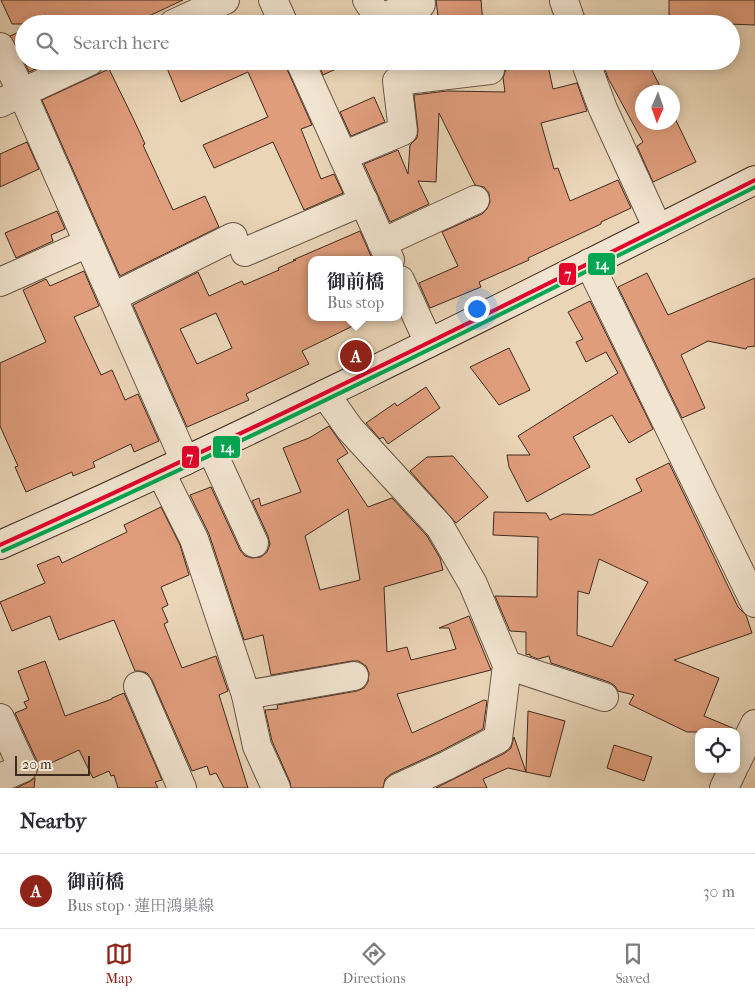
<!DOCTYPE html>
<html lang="en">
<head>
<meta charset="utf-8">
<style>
	:root { --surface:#fff; --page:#f2f2f3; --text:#2b2b33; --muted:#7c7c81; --line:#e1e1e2; --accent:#8f2418 }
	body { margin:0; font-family:"IM FELL French Canon","Noto Serif JP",serif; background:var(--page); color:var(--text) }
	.controls { position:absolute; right:15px; bottom:15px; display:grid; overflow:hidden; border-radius:10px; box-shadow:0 2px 12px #0003 }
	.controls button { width:45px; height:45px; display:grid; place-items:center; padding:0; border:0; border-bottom:1px solid var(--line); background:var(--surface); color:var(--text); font:25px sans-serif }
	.compass { position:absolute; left:635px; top:85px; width:45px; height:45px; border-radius:50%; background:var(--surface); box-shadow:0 2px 12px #0003; rotate:182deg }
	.scale { position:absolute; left:15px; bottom:12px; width:75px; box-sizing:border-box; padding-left:5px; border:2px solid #3e2a1e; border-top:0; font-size:14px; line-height:18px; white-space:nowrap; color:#3e2a1e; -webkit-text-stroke:4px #f1e4d0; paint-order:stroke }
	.you { position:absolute; left:476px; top:308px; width:18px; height:18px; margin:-12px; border:4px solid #fff; border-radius:50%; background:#1a73e8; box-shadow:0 0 0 8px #1a73e833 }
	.badge { display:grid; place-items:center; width:32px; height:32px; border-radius:50%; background:var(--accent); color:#fff; font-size:16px; font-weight:700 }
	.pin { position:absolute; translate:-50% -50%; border:2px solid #fff; box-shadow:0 1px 5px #0006 }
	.popup { position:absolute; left:308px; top:256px; width:95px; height:65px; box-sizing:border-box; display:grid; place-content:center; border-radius:10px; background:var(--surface); filter:drop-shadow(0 1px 4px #0005); font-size:16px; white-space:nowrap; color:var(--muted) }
	.popup b { font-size:19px; color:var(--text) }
	.popup::after { content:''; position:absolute; left:50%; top:100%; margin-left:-10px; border:10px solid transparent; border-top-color:var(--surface) }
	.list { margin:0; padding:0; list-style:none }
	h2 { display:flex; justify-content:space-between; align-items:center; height:65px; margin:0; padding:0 20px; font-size:21px }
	h2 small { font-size:16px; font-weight:400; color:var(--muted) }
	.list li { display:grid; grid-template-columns:32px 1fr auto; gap:15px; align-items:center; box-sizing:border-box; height:75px; padding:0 20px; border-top:1px solid var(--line) }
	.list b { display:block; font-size:19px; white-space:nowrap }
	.list p { margin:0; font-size:16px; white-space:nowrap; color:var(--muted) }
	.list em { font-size:16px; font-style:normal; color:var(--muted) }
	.icon { flex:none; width:28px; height:28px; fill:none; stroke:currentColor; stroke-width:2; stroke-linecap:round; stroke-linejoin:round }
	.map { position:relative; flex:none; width:755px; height:788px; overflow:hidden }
	.search { position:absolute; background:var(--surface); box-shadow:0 2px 12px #0003; left:15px; right:15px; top:15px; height:55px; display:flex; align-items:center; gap:12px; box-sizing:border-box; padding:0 18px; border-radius:28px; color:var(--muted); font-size:19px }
	.sheet { height:140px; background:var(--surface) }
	nav { display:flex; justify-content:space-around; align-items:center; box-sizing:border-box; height:70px; border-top:1px solid var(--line); background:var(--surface); font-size:14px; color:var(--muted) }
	nav a { display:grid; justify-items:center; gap:2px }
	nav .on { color:var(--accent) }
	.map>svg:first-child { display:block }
	.building { fill:#e09d7c; stroke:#3e2a1e; fill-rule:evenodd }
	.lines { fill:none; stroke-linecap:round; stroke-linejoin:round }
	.street-casing { stroke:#695544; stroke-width:30 }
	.secondary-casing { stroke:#3e2a1e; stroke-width:30 }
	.street { stroke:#f1e4d0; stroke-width:28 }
	.secondary { stroke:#f1e4d0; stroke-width:28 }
	.bus-1-casing { stroke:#f1e4d0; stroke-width:8 }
	.bus-2-casing { stroke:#f1e4d0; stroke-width:8 }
	.bus-1 { stroke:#e4002b; stroke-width:4 }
	.bus-2 { stroke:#00a651; stroke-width:4 }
	.line-badge { stroke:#f1e4d0; stroke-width:2 }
	.badge-label { font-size:14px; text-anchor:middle; font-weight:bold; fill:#fff }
</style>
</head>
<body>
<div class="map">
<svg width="755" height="788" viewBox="0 0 755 788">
	<rect width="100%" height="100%" fill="#ead5b7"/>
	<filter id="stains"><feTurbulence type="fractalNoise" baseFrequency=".004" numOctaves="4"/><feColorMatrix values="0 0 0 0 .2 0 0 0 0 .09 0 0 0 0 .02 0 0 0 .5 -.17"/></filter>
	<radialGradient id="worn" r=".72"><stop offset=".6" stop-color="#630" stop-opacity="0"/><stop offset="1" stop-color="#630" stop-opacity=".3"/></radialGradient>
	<g class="building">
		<path d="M1 0H183L132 24H12Z"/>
		<path d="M436 0H481L483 24H439Z"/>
		<path d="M669 0H755V25L669 22Z"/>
		<path d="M24 30V60L10 36Z"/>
		<path d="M24 61H53L29 72Z"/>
		<path d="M164 61H285L286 67 312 125 301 129 321 179 334 174 343 193 304 210 273 142 214 168 203 145 268 117 248 72 181 102Z"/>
		<path d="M317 61H353L323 75Z"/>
		<path d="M503 61H547L553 89 577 83 587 111 541 123 554 169 558 168 570 201 618 180 631 208 601 222V224L528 258 529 260 479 282 481 287 430 308 419 283 458 266 442 232 482 214 487 209 490 202 489 193 484 187 475 185 439 113 436 182 418 181 429 204 390 222 364 164 398 150 408 174 410 145 417 138 418 130 414 95 447 91 505 92 503 78 506 69Z"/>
		<path d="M602 61H647L663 92H642V122H672V112L696 162 653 182 637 146 643 142 608 78Z"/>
		<path d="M109 69 133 118 145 144 143 145 173 210 205 196 219 227 120 276 42 100Z"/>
		<path d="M374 97 385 122 351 136 340 112Z"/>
		<path d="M27 142 39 169 0 187V154Z"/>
		<path d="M57 211 65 229 51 235 53 241 16 258 5 233Z"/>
		<path d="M360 231 371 256 364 260H312V317H371L302 351 309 364 246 394 249 400 187 427 133 305 198 272 209 296 242 281 244 285 279 270 278 268 296 260H293ZM216 313 232 348 197 364 180 329Z"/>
		<path d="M84 271 99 306 74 317 101 375 112 370 125 400 138 394 159 441 134 452 131 444 93 462 95 467 73 476 72 472 26 492 15 467 18 466 0 426V363L46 342 23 290 46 279 50 286Z"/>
		<path d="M647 273 668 315 755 278V346L747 347 746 349 708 341 681 355 705 408 682 418 618 287Z"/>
		<path d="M590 301 653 429 629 443 612 415 573 437 590 467 527 502 509 467 507 455H530L518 436 618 373 606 352 586 362 576 342 583 339 568 312Z"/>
		<path d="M509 348 530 390 499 405 470 367Z"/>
		<path d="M426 387 440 408 388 444 383 437 380 439 366 423 395 403 397 406Z"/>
		<path d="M329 426 348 453 337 460 368 507 392 498 427 536 440 558 443 570 384 587 387 652 407 647 411 660 456 649 449 628H439L469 616 491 670 397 694 412 733 484 700 487 701 483 729 439 752 391 774 385 779 383 788H291L290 782 272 741 265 710 278 709 277 705 357 691 364 688 368 682 369 673 366 666 359 661H352L271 675 263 635 244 640 209 534 190 495 211 487 240 550 245 556 252 558 261 557 267 552 270 544 268 536 252 501 259 498 261 506 301 492 283 448 309 438ZM348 509 360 580 320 590 305 536Z"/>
		<path d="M453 456 488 497 456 523 410 471 427 457Z"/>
		<path d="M669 463 738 607 746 615 752 633 674 660 719 678 704 716 735 729 734 732H687L629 704 634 695 618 691 615 686 609 682 551 663 549 656 538 659 530 656V654L526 655V632L510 631 495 596 537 597 538 537 493 535 494 512 546 513 550 520 563 514 592 515 642 491 636 479ZM599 559 648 582 612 647 577 635 578 591 589 594Z"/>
		<path d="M161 507 180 545 189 575 161 587 168 605 162 608 168 622 164 624 182 668 216 656 228 691 219 695 248 788H224L216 773 210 775 207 766 192 771 152 680 147 673 140 671H135L114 620 59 640 50 616 12 631 0 602 45 583 37 565 59 556 62 563 127 532 124 525Z"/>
		<path d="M45 661 65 716 112 699V698L124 693 162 780 155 782 158 788H118L114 775 111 776 109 771 93 778 79 750 38 769 37 761 15 713 27 708 24 702 29 700 18 671Z"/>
		<path d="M528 711 565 721 550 777 526 772Z"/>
		<path d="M514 737 526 772 508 768 483 779 487 788H436L505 753 511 748Z"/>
		<path d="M614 745 652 757 644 781 607 768Z"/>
		<path d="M35 778 34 788H16L29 782Z"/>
	</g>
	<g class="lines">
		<g class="street-casing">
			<g id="street">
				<path d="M273 0 284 24"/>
				<path d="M367 0 379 18 421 4 420 0"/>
				<path d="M564 1 572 24"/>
				<path d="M173 24 225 0"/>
				<path d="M0 47 22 93 185 461"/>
				<path d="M300 61 390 260"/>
				<path d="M585 61 603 109 658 229"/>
				<path d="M0 103 90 61"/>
				<path d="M343 156 403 131 397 81 490 70"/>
				<path d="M382 243 475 200"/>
				<path d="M245 252 364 201"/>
				<path d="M589 263 755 603"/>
				<path d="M400 280 429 343"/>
				<path d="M0 282 88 243"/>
				<path d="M113 297 233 237"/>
				<path d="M325 394 350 429 440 527 473 584 507 665 498 739 446 766 398 788"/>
				<path d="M211 449 254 543"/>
				<path d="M161 473 194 539 246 695 257 746 276 788"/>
				<path d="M507 665 604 697"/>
				<path d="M138 686 182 788"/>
				<path d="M246 695 354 676"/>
				<path d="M0 718 23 768 0 778"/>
				<path d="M736 763 755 724"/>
				<path d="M724 788 733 769"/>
			</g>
		</g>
		<g class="secondary-casing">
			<path id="secondary" d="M0 545C256 432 505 306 755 180"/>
		</g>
		<use href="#street" class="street"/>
		<use href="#secondary" class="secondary"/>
		<g class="bus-1-casing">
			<path id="bus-1" d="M0 545C255 430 505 306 755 180"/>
		</g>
		<g class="bus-2-casing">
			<path id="bus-2" d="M3 551C257 437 506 312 755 187"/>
		</g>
		<use href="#bus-1" class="bus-1"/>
		<use href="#bus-2" class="bus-2"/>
	</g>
	<g class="line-badge">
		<rect x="587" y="252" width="29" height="24" rx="5" fill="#00a651"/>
		<rect x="558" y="262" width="19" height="24" rx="5" fill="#e4002b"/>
		<rect x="212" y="435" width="29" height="24" rx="5" fill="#00a651"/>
		<rect x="181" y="445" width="19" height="24" rx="5" fill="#e4002b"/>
	</g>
	<g class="badge-label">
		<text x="602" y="269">14</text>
		<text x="568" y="279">7</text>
		<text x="227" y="452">14</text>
		<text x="190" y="462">7</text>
	</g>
	<rect width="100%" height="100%" filter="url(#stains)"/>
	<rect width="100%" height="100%" fill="url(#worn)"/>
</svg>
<div class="controls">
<button><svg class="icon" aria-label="locate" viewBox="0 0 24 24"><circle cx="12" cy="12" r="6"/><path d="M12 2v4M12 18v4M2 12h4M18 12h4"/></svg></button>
</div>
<svg class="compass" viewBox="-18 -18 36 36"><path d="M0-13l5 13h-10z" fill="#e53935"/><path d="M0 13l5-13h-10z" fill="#7c7c81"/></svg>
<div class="scale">20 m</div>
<div class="you"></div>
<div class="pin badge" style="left:356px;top:356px">A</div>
<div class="popup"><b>御前橋</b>Bus stop</div>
<div class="search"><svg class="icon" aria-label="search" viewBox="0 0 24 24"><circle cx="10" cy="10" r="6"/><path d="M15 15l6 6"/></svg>Search here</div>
</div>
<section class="sheet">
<h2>Nearby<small></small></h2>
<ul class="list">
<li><span class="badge">A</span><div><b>御前橋</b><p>Bus stop · 蓮田鴻巣線</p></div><em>30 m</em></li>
</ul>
</section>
<nav>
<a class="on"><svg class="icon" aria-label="map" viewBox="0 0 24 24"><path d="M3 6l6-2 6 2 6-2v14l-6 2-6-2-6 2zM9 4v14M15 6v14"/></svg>Map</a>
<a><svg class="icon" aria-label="directions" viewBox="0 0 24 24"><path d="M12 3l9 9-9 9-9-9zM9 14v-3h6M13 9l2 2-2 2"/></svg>Directions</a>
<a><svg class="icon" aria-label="saved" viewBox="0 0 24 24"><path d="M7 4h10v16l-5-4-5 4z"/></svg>Saved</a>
</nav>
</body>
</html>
